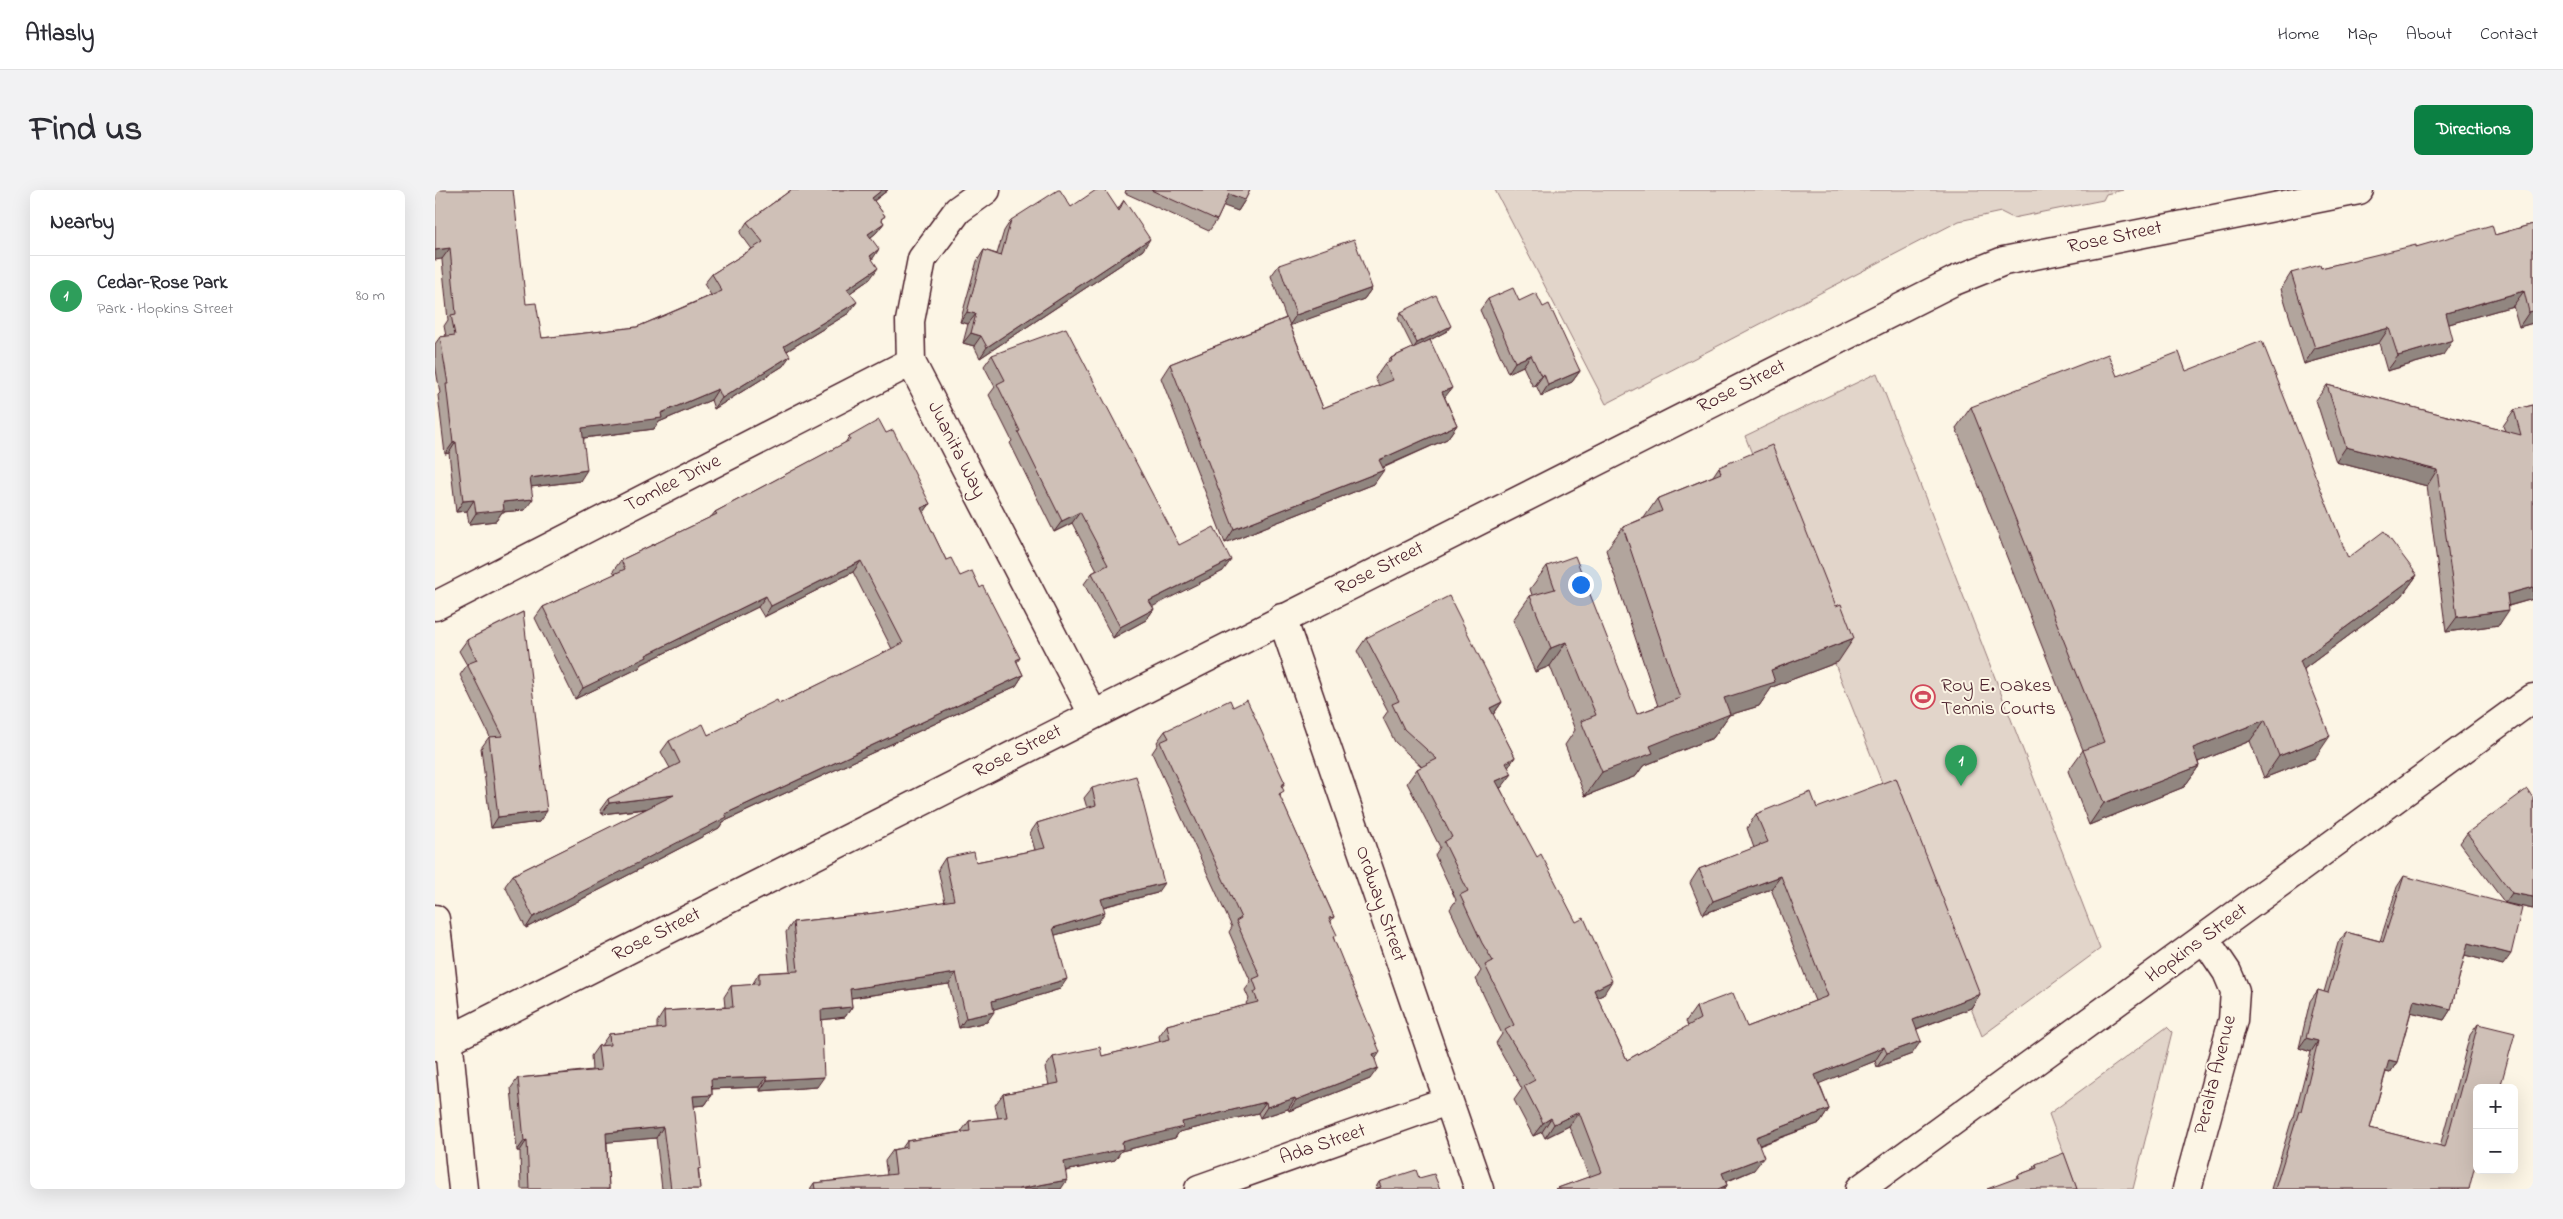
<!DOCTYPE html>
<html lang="en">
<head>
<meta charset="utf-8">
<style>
	:root { --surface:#fff; --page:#f2f2f3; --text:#2b2b33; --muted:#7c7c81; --line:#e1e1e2; --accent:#0b8043 }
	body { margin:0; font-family:"Indie Flower",sans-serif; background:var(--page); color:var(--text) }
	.controls { position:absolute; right:15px; bottom:15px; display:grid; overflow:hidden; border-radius:8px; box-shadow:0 5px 20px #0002 }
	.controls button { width:45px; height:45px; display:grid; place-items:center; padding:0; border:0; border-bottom:1px solid var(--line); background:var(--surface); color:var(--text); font:25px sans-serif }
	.you { position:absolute; left:1145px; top:394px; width:18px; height:18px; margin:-12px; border:4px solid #fff; border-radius:50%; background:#1a73e8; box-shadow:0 0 0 8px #1a73e833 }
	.badge { display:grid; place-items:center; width:32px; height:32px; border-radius:50%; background:var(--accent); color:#fff; font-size:16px; font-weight:700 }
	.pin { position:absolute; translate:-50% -41px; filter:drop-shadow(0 1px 2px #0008) }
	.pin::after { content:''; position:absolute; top:26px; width:18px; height:15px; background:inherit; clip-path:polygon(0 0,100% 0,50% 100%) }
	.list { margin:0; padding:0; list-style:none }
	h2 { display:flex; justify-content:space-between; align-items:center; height:65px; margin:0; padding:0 20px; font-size:21px }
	h2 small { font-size:16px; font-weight:400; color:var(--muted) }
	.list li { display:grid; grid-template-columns:32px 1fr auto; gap:15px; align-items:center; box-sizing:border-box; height:80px; padding:0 20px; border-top:1px solid var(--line) }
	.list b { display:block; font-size:19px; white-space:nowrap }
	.list p { margin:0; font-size:16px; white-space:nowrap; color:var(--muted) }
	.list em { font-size:16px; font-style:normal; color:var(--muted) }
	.map { position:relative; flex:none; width:2098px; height:999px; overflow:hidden; border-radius:8px }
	header { display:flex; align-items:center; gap:30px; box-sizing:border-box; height:70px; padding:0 25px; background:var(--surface); border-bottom:1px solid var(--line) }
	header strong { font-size:24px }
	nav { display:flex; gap:28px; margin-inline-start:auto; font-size:18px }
	.intro { display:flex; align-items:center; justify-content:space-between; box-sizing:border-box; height:120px; padding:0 30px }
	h1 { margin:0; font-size:35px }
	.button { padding:12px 22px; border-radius:8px; background:var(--accent); color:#fff; font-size:18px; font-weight:700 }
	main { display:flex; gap:30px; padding:0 30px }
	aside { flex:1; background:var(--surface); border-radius:8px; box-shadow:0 5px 20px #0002 }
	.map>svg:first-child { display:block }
	.green { fill:#e2d5ca; stroke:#967a7a }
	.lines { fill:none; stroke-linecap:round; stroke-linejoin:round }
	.street-casing { stroke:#4a1f2b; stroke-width:31 }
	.secondary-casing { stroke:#4a1f2b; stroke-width:31 }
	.street { stroke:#fcf5e5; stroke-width:28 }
	.secondary { stroke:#fcf5e5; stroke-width:28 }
	.wall { fill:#b2a59d; stroke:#4a1f2b }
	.shaded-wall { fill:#918680; stroke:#4a1f2b }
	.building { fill:#cfc0b7; stroke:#4a1f2b }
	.labels { text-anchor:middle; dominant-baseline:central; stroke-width:4; stroke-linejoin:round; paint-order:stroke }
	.street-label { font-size:20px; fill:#4a1f2b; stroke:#fcf5e5 }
	.poi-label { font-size:20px; fill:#4a1f2b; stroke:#fcf5e5; text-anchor:start }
</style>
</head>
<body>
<header>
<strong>Atlasly</strong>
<nav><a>Home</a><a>Map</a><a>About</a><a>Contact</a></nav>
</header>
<div class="intro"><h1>Find us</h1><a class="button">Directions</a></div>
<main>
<aside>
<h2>Nearby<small></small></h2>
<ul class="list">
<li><span class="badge" style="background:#2e9e5b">1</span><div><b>Cedar-Rose Park</b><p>Park · Hopkins Street</p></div><em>80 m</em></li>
</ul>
</aside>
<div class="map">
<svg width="2098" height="999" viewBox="0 0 2098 999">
	<rect width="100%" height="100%" fill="#fcf5e5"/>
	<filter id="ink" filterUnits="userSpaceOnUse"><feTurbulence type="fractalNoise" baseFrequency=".02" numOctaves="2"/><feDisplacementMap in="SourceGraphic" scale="10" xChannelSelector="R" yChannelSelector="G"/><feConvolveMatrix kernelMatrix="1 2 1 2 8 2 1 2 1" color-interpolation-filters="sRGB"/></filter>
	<g filter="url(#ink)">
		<g class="green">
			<path d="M1060 0H1688L1671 4 1668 10 1578 28 1566 22 1524 31 1171 214Z"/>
			<path d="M1442 183 1665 759 1547 846 1310 246Z"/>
			<path d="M1732 837 1737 842 1698 999H1642L1614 924Z"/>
		</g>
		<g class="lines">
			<g class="street-casing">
				<g id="street">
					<path d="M551 0 523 20 487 69 475 131 476 172 658 524"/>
					<path d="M0 416 476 172"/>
					<path d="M847 428 1044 999"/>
					<path d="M0 729C12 819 18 909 28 999"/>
					<path d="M0 857 1519 91 1569 71 1924 0"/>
					<path d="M764 999 1012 911"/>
					<path d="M1752 999 1798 830 1800 801 1792 782 1769 748"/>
				</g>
			</g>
			<g class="secondary-casing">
				<path id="secondary" d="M1425 999 2098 508"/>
			</g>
			<use href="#street" class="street"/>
			<use href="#secondary" class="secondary"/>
		</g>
		<g class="wall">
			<path d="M0 0 91 114 107 148 202 137 276 105 269 94 277 84 317 59 305 43 312 32 356 0H453L439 11 450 26 447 30 449 33 441 43 436 47 437 69 435 89 415 103 414 123 352 161 348 176 279 219 276 210 224 232 219 239 149 248 145 291 96 297 90 320 67 322 61 331 34 334 32 321 21 322 14 263 10 264 3 205 5 203 0 174V154L5 147 11 146 9 136 13 130Z"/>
			<path d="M691 0H815L810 10 803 21 789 15 782 30 774 41 690 3Z"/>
			<path d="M689 10 708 60 545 168 539 156 528 153 533 134 525 132 542 71 549 60 562 64 569 41 576 30 636 17 683 19Z"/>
			<path d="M2098 34V133L2084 137 2078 116 2014 134 2008 165 1952 181 1944 153 1869 174 1846 99 1856 83 1886 78 1981 57 2060 45Z"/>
			<path d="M844 75 937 98 929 109 855 135 888 218 944 196 940 188 950 174 952 173 956 168 978 158 963 128 966 122 1012 141 995 150 1010 208 1022 235 1012 249 948 278 939 294 790 353 726 188 735 174 851 128 836 86Z"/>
			<path d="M1053 109 1084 111 1108 117 1145 181 1137 192 1106 206 1101 195 1098 197 1088 176 1073 183 1045 120Z"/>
			<path d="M557 165 744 355 788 381 717 416 719 419 711 430 678 448 649 394 657 383 662 380 637 333 619 342 575 253 577 251 554 205 560 197 549 176Z"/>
			<path d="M1751 181 1913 368 1982 385 1967 406 1869 479 1880 568 1829 588 1815 551 1763 572 1764 576 1749 597 1654 635 1633 581 1648 560 1521 238 1536 217 1682 186Z"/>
			<path d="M1892 195 2070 241 2068 236 2079 220 2098 215V409L2074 416 2064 435 2011 442 1992 296 1901 272 1881 210Z"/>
			<path d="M451 243 495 314 488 323 511 370 525 386 545 398 585 468 582 472 588 485 581 496 288 632 284 638 91 738 70 696 78 685 212 619 167 624 165 620 173 609 235 578 226 562 234 551 273 545 344 514 457 459 418 382 329 427 323 417 207 474 204 478 140 509 100 428 108 417 180 384 178 381 186 370 276 327 280 322 410 253 414 247Z"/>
			<path d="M1284 277 1403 472 1337 497 1324 516 1294 525 1278 548 1208 576 1201 586 1150 606 1130 555 1140 540 1115 476 1100 482 1078 430 1095 406 1097 405 1095 399 1112 376 1202 524 1223 516 1171 360 1188 337 1209 328 1222 309 1278 286Z"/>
			<path d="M88 422 104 632 56 638 46 558 54 547H55L25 485 32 475 24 461 32 450Z"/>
			<path d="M931 448 1067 512 1058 525 1080 567 1073 577 1067 597 1065 598 1168 805 1162 807 1192 870 1253 836 1251 831 1261 817 1312 837 1380 811 1336 699 1268 724 1255 693 1264 679 1319 658 1312 638 1321 624 1382 618 1545 804 1536 818 1482 839 1477 864 1442 877 1440 871 1384 893 1394 919 1385 933 1324 956 1319 980 1291 992 1292 995 1290 999H1120L1154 987 1134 936 1110 948 1107 942 1098 946 1079 910 1087 899 1061 853 1067 844 1041 789 1046 781 1037 766 1015 719 1021 710 1000 665 1005 657 972 593 982 579 987 577 960 552 948 528 953 521 922 461Z"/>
			<path d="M798 517 850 593 847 597 845 607 899 727 896 731 899 750 940 870 935 889 854 921 853 919 825 928 823 923 744 942 740 948 686 961 680 970 631 981 626 999H375L379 993 452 985 450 971 458 960 467 958 472 951 526 942 534 931 563 928 560 915 568 904 614 895 610 878 618 867 667 866 725 852 724 846 732 835 812 815 811 813 814 809 810 800 816 792 794 742 797 737 717 563 723 554 722 552 730 541Z"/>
			<path d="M657 598 722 703 668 717 663 733 620 745 625 799 559 819 552 832 524 838 514 794 416 808 417 817 410 827 386 830 382 897 325 901V897L277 899V905L270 915 259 916 265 999H227L221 948 172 952 174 999H86L85 961H82L76 898 83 888 157 880 156 866 163 856 167 855V854L174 844 222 839V832L229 821 290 817 289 807 296 796 317 795 324 783 355 781 351 742 358 732 440 723 510 712 503 679 510 668 541 672 600 660 595 643 602 633 652 618 649 608Z"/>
			<path d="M2098 608V719L2070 713 2025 653 2032 643Z"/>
			<path d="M1969 686 2068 775 2030 765 2016 819 2009 830 1976 822 1962 872 1955 883 1951 882 1935 938 2005 956 2035 845 2043 834 2042 898 2034 999H1836L1856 932 1859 927 1876 862 1864 858 1875 811 1883 800 1889 802 1903 753 1911 742 1945 751 1962 697Z"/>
			<path d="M1601 974 1642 999 1581 989 1583 985 1597 980Z"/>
			<path d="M984 988 940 999 944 992Z"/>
		</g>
		<g class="shaded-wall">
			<path d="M447 0H453L429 18 437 8Z"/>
			<path d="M794 4 810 10 803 21 786 15Z"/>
			<path d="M449 33 441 43 426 55 433 44Z"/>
			<path d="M715 49 708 60 545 168 552 157Z"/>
			<path d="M15 58 7 69 0 70V60Z"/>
			<path d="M444 59 437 70 435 66Z"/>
			<path d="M443 78 435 89 405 110 412 99Z"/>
			<path d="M937 98 929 109 854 136 861 125Z"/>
			<path d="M2089 101 2078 116 2000 138 2011 123Z"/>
			<path d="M422 112 414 123 342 167 349 156Z"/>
			<path d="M2098 121V133L2084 137 2094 122Z"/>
			<path d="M532 122 541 124 533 134 525 132Z"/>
			<path d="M1016 136 1012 141 978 159 982 153Z"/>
			<path d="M1954 138 1944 153 1869 174 1880 158Z"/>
			<path d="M536 143 546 146 539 156 528 153Z"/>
			<path d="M2018 150 2008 165 1952 181 1963 166Z"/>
			<path d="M1096 165 1088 176 1073 183 1080 172Z"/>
			<path d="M355 166 348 176 279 219 287 208Z"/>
			<path d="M1145 181 1137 192 1106 206 1113 195Z"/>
			<path d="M1109 184 1101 195 1098 197 1106 186Z"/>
			<path d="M1017 198 1007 211V202Z"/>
			<path d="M283 199 276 210 224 232 219 239 140 249 147 238 226 223Z"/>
			<path d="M1022 235 1012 249 935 283 944 270Z"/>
			<path d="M21 252 14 263 10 264 18 253Z"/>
			<path d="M1911 257 2002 280 1992 296 1901 272Z"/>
			<path d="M152 280 145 291 87 298 95 288Z"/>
			<path d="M949 280 939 294 790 353 799 339Z"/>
			<path d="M98 309 90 320 67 322 61 331 34 334 41 323 68 312Z"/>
			<path d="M39 310 32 321 21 322 28 311Z"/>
			<path d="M495 314 487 325 486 318Z"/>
			<path d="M645 322 637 333 619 342 627 331Z"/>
			<path d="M796 370 788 381 707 422 714 411Z"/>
			<path d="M426 371 418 382 329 427 336 416Z"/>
			<path d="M1982 385 1967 406 1850 493 1865 471Z"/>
			<path d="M2098 397V409L2062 419 2072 404Z"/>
			<path d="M331 406 323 417 207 474 204 478 140 509 148 498 211 465Z"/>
			<path d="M719 419 711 430 678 448 685 437Z"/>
			<path d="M2074 420 2064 435 2011 442 2022 427Z"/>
			<path d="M1419 448 1403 472 1337 497 1324 516 1294 525 1278 548 1208 576 1201 586 1150 606 1167 582 1215 556 1289 508 1336 480Z"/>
			<path d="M1131 452 1115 476 1100 482 1116 458Z"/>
			<path d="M588 485 581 496 288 632 284 638 91 738 98 727 290 624Z"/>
			<path d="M1067 512 1057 526 1055 518Z"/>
			<path d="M1830 530 1815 551 1743 580 1758 558Z"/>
			<path d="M1895 546 1880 568 1829 588 1844 566Z"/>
			<path d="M1080 567 1071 581V573Z"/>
			<path d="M1764 576 1749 597 1654 635 1669 613Z"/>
			<path d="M1077 584 1067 597 1052 605 1061 591Z"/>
			<path d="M239 605 232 616 167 624 174 613Z"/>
			<path d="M112 621 104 632 56 638 63 627Z"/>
			<path d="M1346 686 1336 699 1268 724 1278 711Z"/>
			<path d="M729 693 722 703 659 719 666 709Z"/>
			<path d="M2077 703 2098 707V719L2070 713Z"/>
			<path d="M670 722 663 733 610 748 618 738Z"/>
			<path d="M2033 753 2076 764 2068 775 2026 764Z"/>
			<path d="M521 783 514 794 408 809 415 799Z"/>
			<path d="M632 789 625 799 550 822 557 811Z"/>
			<path d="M1177 791 1168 805 1149 813 1159 800Z"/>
			<path d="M1545 804 1536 818 1468 844 1478 830Z"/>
			<path d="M1979 810 2016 819 2009 830 1971 821Z"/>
			<path d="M417 817 410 827 378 831 386 820Z"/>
			<path d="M559 822 552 832 524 838 531 828Z"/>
			<path d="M1871 848 1883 851 1876 862 1864 858Z"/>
			<path d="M1486 851 1477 864 1442 877 1452 863Z"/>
			<path d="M1449 857 1440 871 1371 899 1380 885Z"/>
			<path d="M945 862 938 873V864Z"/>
			<path d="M1954 870 1962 872 1955 883 1947 881Z"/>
			<path d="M943 878 935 889 854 921 861 910Z"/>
			<path d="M332 887 325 897 269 899 276 889Z"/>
			<path d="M389 887 382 897 325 901 332 890Z"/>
			<path d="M277 905 270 915 250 917 258 906Z"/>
			<path d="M860 908 853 919 825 928 832 917Z"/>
			<path d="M831 912 823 923 744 942 740 948 686 961 680 970 621 983 629 972 687 952 747 932Z"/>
			<path d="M1394 919 1385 933 1311 960 1321 947Z"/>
			<path d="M1144 922 1134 936 1110 948 1119 934Z"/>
			<path d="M1116 928 1107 942 1098 946 1108 933Z"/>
			<path d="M228 937 221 948 164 953 171 943Z"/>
			<path d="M92 950 85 961H82L89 951Z"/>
			<path d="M1329 967 1319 980 1277 997 1287 983Z"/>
			<path d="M632 990 626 999H583Z"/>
			<path d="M1292 995 1290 999H1283Z"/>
		</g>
		<g class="building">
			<path d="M0 0H78L91 114 101 113 107 148 202 137 287 101 277 84 328 52 312 32 356 0H447L437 8 450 26 446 29 449 33 433 44 444 59 435 66 443 78 412 99 422 112 349 156 355 166 287 208 283 199 226 223 227 228 147 238 152 280 95 288 98 309 68 312 69 320 41 323 39 310 28 311 21 252 18 253 11 194H13L5 147 20 145 16 125 21 124 15 58 0 60Z"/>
			<path d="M623 0H625L636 17 661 0H670L684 21 689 10 715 49 552 157 546 146 536 143 541 124 532 122 549 60 566 66 576 30Z"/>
			<path d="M716 0H815L810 10 794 4 782 30Z"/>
			<path d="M2098 34V121L2094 122 2089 101 2011 123 2018 150 1963 166 1954 138 1880 158 1856 83 1885 75 1886 78 1981 55V57L2057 35 2060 45Z"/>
			<path d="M919 49 937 98 861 125 844 75Z"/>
			<path d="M1078 98 1084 111 1101 103 1108 117 1114 114 1145 181 1113 195 1109 184 1106 186 1096 165 1080 172 1053 109Z"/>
			<path d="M1001 105 1016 136 982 153 966 122Z"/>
			<path d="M852 128 888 218 958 190 950 174 957 171 956 168 995 150 1017 198 1007 202 1022 235 944 270 949 280 799 339 735 174Z"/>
			<path d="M631 138 744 355 779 337 796 370 714 411 719 419 685 437 657 383 673 375 645 322 627 331 583 242 585 241 562 194 570 190 557 165Z"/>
			<path d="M1827 151 1913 368 1949 341 1982 385 1865 471 1895 546 1844 566 1830 530 1758 558 1764 576 1669 613 1648 560 1669 552 1536 217 1673 164 1682 186 1744 162 1751 181Z"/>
			<path d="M1892 195 2086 245 2079 220 2098 215V397L2072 404 2074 420 2022 427 2002 280 1911 257Z"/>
			<path d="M444 230 451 243 458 240 495 314 486 318 511 370 516 368 525 386 537 381 545 398 548 396 585 468 581 470 588 485 290 624 292 627 98 727 78 685 239 605 174 613 173 609 245 573 234 551 268 534 273 545 342 510 344 514 468 453 426 371 336 416 331 406 211 465 212 467 148 498 108 417 190 379 186 370 282 324 280 322 415 250 414 247Z"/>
			<path d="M1337 255 1401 416 1406 414 1419 448 1336 480 1340 492 1289 508 1295 524 1215 556 1218 563 1167 582 1146 531 1161 525 1131 452 1116 458 1095 406 1120 399 1112 376 1140 366 1202 524 1245 508 1188 337 1227 321 1222 309 1286 283 1284 277Z"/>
			<path d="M1014 406 1067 512 1055 518 1080 567 1071 573 1077 584 1061 591 1102 667 1106 664 1141 732 1149 728 1177 791 1159 800 1192 870 1265 829 1261 817 1298 803 1312 837 1393 806 1346 686 1278 711 1264 679 1333 652 1321 624 1376 602 1382 618 1461 588 1545 804 1478 830 1486 851 1452 863 1449 857 1380 885 1394 919 1321 947 1329 967 1287 983 1292 995 1283 999H1120L1167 982 1144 922 1119 934 1116 928 1108 933 1089 896 1100 890 1070 840 1079 835 1050 775 1058 771 1047 753 1025 705 1033 701 1009 652 1017 647 982 579 1002 569 969 539 957 514 964 511 931 448Z"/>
			<path d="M88 422 112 621 63 627 54 547 68 546 32 474 42 470 32 450Z"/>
			<path d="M795 510 798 517 812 510 850 593 846 595 849 601 844 604 899 727 894 728 902 745 898 747 945 862 938 864 943 878 861 910 860 908 832 917 831 912 747 932 748 937 687 952 688 959 629 972 632 990 583 999H380L379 993 461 984 458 960 472 957V951L535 941 534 931 572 927 568 904 624 893 618 867 665 857 667 866 735 849 732 835 823 812 819 802 822 800 818 789 825 786 801 731 806 728 725 552 734 548 730 541Z"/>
			<path d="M701 586 729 693 666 709 670 722 618 738 632 789 557 811 559 822 531 828 521 783 415 799 417 817 386 820 389 887 332 890V887L276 889 277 905 258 906 266 978 263 979 265 999H236L228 937 171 943 174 999H94L92 950 89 951 83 888 166 880 163 856 175 855 174 844 230 838 229 821 298 817 296 796 324 794V783L363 781 358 732 440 723 519 710 510 668 539 662 541 672 610 658 602 633 661 615 657 598Z"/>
			<path d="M2092 599 2098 608V707L2077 703 2032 643Z"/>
			<path d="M1969 686 2087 718 2076 764 2033 753 2016 819 1979 810 1962 872 1954 870 1935 938 2010 957 2043 834 2080 843 2065 898H2042V967L2034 999H1840L1864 921H1866L1883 851 1871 848 1883 800 1893 803 1911 742 1948 752Z"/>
			<path d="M1629 963 1642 999H1552L1584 987 1583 985 1602 978 1601 974Z"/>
			<path d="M981 980 984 988 999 984 1005 999H940L946 997 944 992Z"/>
		</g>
	</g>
	<defs>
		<g id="stadium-ring" transform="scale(1.25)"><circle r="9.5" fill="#fcf5e5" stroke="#d1495b" stroke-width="1.5"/><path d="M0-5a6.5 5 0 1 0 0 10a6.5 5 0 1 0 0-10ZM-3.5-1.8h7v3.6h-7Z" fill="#d1495b"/></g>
	</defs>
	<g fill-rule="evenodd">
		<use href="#stadium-ring" x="1488" y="507"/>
	</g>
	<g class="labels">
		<g class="street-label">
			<text transform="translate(1680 48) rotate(-12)">Rose Street</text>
			<text transform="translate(1307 197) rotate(-27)">Rose Street</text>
			<text transform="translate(521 260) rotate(63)">Juanita Way</text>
			<text transform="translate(238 294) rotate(-27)">Tomlee Drive</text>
			<text transform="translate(945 379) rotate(-27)">Rose Street</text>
			<text transform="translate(583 562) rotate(-27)">Rose Street</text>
			<text transform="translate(945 714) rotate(71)">Ordway Street</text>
			<text transform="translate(222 745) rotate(-27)">Rose Street</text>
			<text transform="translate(1762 754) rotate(-36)">Hopkins Street</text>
			<text transform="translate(1781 885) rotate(-76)">Peralta Avenue</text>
			<text transform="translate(888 955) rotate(-19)">Ada Street</text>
		</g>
		<g class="poi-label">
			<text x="1506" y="496">Roy E. Oakes<tspan x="1506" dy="23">Tennis Courts</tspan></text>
		</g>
	</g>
</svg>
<div class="controls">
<button>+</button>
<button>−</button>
</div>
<div class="you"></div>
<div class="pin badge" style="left:1526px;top:596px;background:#2e9e5b">1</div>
</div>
</main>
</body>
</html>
